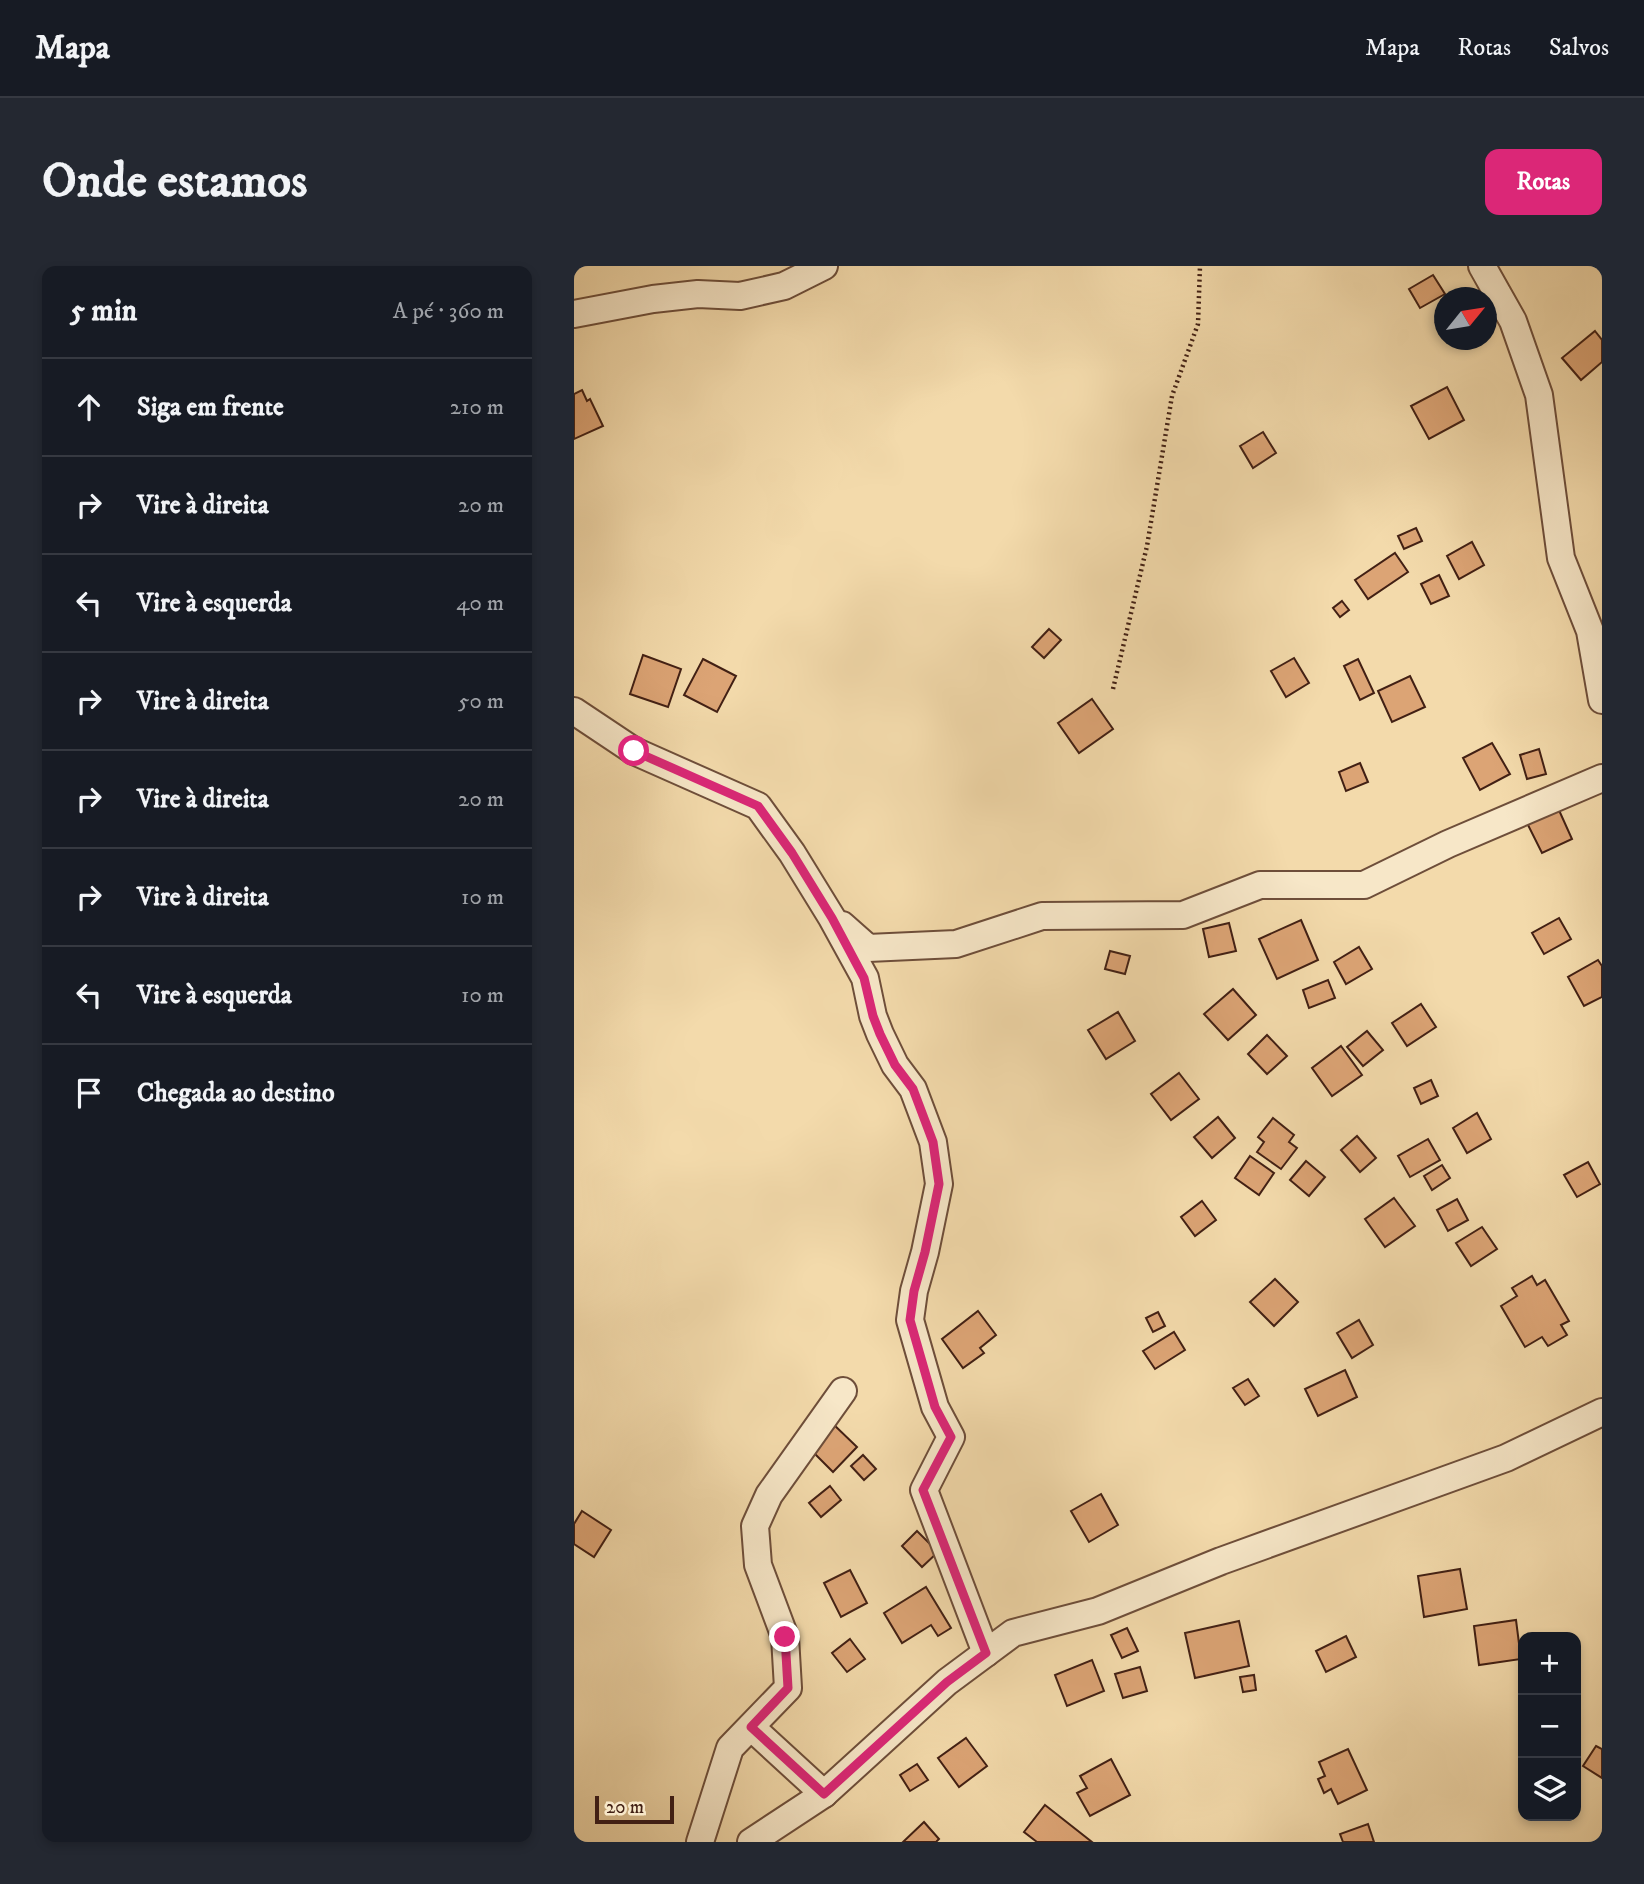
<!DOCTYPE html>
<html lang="pt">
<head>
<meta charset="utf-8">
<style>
	:root { --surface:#171b24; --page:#242831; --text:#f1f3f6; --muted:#9ea1a6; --line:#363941; --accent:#db2777 }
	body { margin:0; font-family:"IM FELL DW Pica",serif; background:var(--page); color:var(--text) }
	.controls { position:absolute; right:21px; bottom:21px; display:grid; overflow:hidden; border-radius:14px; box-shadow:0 4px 10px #0003 }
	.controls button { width:63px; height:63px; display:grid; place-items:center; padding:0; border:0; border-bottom:2px solid var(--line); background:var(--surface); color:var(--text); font:35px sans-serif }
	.compass { position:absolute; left:860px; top:21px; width:63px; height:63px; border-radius:50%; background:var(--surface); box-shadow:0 4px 10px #0003; rotate:60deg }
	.scale { position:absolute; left:21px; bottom:18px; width:79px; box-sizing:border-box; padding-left:7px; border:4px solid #422014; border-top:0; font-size:19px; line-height:24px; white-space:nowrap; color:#422014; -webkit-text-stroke:5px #f7e7c8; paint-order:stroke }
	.stop { position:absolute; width:21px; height:21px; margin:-16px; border:5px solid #db2777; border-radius:50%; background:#fff }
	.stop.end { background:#db2777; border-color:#fff; box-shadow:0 2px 7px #0008 }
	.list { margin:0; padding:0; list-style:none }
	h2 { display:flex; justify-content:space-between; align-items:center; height:91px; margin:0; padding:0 28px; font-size:30px }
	h2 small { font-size:23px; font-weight:400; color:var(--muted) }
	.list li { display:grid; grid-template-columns:46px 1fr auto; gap:21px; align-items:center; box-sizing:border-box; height:98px; padding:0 28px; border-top:2px solid var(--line) }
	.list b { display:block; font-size:26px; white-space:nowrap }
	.list em { font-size:23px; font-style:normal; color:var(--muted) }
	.icon { flex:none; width:38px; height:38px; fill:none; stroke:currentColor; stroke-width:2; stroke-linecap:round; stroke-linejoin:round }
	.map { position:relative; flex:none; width:1028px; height:1576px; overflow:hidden; border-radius:14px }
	header { display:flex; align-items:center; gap:42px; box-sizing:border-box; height:98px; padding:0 35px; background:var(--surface); border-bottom:2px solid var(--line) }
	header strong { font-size:33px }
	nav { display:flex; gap:38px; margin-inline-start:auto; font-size:24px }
	.intro { display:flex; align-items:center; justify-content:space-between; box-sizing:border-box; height:168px; padding:0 42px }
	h1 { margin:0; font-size:49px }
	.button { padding:18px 32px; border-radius:14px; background:var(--accent); color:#fff; font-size:24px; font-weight:700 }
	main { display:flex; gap:42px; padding:0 42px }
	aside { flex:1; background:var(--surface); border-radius:14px; box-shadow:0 4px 10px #0003 }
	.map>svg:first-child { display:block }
	.building { fill:#dca475; stroke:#422014; stroke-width:2 }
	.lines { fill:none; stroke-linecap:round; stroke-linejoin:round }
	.minor-casing { stroke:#6e4e3a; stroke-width:30 }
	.path { stroke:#422014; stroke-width:4.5; stroke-dasharray:2 3.5; stroke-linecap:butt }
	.minor { stroke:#f7e7c8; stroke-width:26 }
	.route { stroke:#db2777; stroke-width:9 }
</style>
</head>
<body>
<header>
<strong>Mapa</strong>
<nav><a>Mapa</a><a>Rotas</a><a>Salvos</a></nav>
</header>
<div class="intro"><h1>Onde estamos</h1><a class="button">Rotas</a></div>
<main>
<aside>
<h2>5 min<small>A pé · 360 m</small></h2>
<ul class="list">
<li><svg class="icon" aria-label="ahead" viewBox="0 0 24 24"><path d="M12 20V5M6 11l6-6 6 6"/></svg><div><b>Siga em frente</b></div><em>210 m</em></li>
<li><svg class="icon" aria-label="right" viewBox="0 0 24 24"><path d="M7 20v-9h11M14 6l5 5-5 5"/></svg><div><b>Vire à direita</b></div><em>20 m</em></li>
<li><svg class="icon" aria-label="left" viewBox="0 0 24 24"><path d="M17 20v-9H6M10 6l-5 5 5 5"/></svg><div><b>Vire à esquerda</b></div><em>40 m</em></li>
<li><svg class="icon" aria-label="right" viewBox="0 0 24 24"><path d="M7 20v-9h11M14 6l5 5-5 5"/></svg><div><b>Vire à direita</b></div><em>50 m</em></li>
<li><svg class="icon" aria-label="right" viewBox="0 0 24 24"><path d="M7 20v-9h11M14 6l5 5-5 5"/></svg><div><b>Vire à direita</b></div><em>20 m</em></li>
<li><svg class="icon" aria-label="right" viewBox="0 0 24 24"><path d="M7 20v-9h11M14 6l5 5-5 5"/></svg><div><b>Vire à direita</b></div><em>10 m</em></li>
<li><svg class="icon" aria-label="left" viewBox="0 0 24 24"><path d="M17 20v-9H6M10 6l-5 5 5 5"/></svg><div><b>Vire à esquerda</b></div><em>10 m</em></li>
<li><svg class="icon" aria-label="arrive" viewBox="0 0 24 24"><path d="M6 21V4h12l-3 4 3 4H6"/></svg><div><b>Chegada ao destino</b></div></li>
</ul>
</aside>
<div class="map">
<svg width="1028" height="1576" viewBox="0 0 1028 1576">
	<rect width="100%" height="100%" fill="#f3daab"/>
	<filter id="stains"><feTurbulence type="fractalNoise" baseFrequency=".00286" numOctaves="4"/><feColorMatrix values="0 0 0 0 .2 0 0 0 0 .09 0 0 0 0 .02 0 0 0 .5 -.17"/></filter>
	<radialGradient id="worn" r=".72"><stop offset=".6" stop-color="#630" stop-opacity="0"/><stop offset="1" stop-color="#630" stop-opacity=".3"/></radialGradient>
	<g class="building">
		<path d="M859 9 871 28 846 42 835 23Z"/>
		<path d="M1021 65 1028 74V96L1007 114 988 92Z"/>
		<path d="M873 121 890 154 855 173 837 140Z"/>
		<path d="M8 124 13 135 16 133 29 160 0 173V128Z"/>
		<path d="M689 166 702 187 679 202 666 180Z"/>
		<path d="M842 262 848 275 830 283 824 270Z"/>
		<path d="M898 276 910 299 885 313 873 290Z"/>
		<path d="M821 287 834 306 794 333 781 314Z"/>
		<path d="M865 309 875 330 857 338 847 318Z"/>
		<path d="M768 335 775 344 766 351 759 342Z"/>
		<path d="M475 363 487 374 470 392 458 381Z"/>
		<path d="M69 389 107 403 94 441 56 428Z"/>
		<path d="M720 392 735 417 712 431 697 405Z"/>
		<path d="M129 393 162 410 143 446 110 429Z"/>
		<path d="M784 393 800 427 786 434 770 400Z"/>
		<path d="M836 410 851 441 818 456 804 425Z"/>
		<path d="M518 433 539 463 505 487 484 457Z"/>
		<path d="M918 477 936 508 906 524 889 492Z"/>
		<path d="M965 483 972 508 953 513 946 489Z"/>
		<path d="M786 497 794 516 772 525 765 506Z"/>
		<path d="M984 542 998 573 968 587 953 557Z"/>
		<path d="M985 652 997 673 970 688 958 667Z"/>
		<path d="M727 654 744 694 703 713 685 673Z"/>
		<path d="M655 657 662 685 635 691 629 663Z"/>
		<path d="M785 681 798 703 772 718 760 696Z"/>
		<path d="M536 685 556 690 551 708 531 703Z"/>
		<path d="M1024 694 1028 700V731L1010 740 994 711Z"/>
		<path d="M754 714 761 732 735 742 729 724Z"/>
		<path d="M659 723 682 749 654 774 630 748Z"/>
		<path d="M847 738 862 761 833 780 818 757Z"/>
		<path d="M544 746 561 775 532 793 514 764Z"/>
		<path d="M793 765 809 784 789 800 773 781Z"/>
		<path d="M693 769 713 790 693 808 674 788Z"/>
		<path d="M767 780 788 809 758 830 738 802Z"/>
		<path d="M605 807 625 833 597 854 577 828Z"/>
		<path d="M857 814 864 830 847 838 840 822Z"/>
		<path d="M903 847 917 873 893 887 879 862Z"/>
		<path d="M644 851 661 872 638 892 620 871Z"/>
		<path d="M699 852 720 869 715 876 723 882 707 903 683 886 690 876 684 871Z"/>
		<path d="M783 870 802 892 786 906 767 884Z"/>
		<path d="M854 873 866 894 836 911 824 890Z"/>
		<path d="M676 890 700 907 685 929 661 912Z"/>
		<path d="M732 895 751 911 735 930 716 914Z"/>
		<path d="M1014 896 1026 918 1003 931 990 909Z"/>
		<path d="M868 899 876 912 858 924 850 910Z"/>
		<path d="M820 932 841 960 811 981 791 953Z"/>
		<path d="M883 933 894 954 874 965 863 944Z"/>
		<path d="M628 935 642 954 621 970 607 951Z"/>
		<path d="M908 961 923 983 897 1000 882 977Z"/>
		<path d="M958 1010 963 1019 971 1014 995 1055 987 1059 993 1069 974 1080 968 1071 951 1081 927 1040 943 1030 938 1022Z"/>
		<path d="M701 1013 724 1036 700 1060 676 1036Z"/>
		<path d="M404 1045 422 1069 406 1082 410 1087 389 1102 368 1073Z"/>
		<path d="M584 1046 591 1060 579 1066 572 1052Z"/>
		<path d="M785 1054 799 1079 778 1092 763 1067Z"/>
		<path d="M600 1066 611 1084 581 1103 569 1085Z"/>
		<path d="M771 1104 783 1131 744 1150 731 1123Z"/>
		<path d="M674 1113 685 1130 671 1139 659 1122Z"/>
		<path d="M257 1156 283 1181 259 1206 233 1180Z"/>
		<path d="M289 1189 302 1203 290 1214 277 1200Z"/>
		<path d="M256 1220 267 1234 247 1251 235 1237Z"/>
		<path d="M527 1228 544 1259 515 1276 497 1245Z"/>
		<path d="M8 1245 37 1264 20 1291 0 1278V1258Z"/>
		<path d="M343 1265 364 1286 348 1301 328 1280Z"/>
		<path d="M886 1303 893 1343 850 1351 844 1310Z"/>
		<path d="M276 1304 293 1337 267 1351 250 1317Z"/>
		<path d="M352 1321 377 1362 364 1370 357 1359 328 1377 310 1347Z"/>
		<path d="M942 1354 947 1393 905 1399 900 1360Z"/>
		<path d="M665 1355 675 1400 621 1412 611 1367Z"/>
		<path d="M553 1362 564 1385 548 1392 537 1369Z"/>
		<path d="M772 1370 782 1391 752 1406 742 1385Z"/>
		<path d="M276 1373 291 1393 273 1406 258 1387Z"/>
		<path d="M518 1394 530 1425 493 1440 481 1409Z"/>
		<path d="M566 1401 573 1425 549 1432 541 1408Z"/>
		<path d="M680 1409 682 1424 669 1426 666 1411Z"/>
		<path d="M392 1472 413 1500 385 1521 364 1492Z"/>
		<path d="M1022 1480 1028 1483V1512L1009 1500Z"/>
		<path d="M774 1483 793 1524 764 1538 757 1523 750 1527 744 1513 751 1510 745 1496Z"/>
		<path d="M537 1493 556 1529 516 1550 503 1527 513 1522 506 1510Z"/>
		<path d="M343 1498 354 1514 336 1525 326 1509Z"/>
		<path d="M471 1539 518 1576H463L450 1566Z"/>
		<path d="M350 1556 365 1573 362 1576H329Z"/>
		<path d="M794 1558 800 1576H769L766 1568Z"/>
	</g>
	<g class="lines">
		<g class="minor-casing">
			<g id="minor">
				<path d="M908 0 939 55 965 129 987 292 1016 365 1028 434"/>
				<path d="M0 48 79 33 124 28 166 30 210 20 250 0"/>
				<path d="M0 445 60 485 184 540 218 587 258 652 291 712 299 750 306 768 321 799 339 823 359 876 365 918 351 986 340 1025 336 1054 361 1141 377 1171 350 1224 412 1387"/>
				<path d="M268 659 294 682 382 678 468 650 609 649 686 619H790L874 578 1028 512"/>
				<path d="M177 1461 250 1528"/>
				<path d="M126 1576 156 1482 214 1422 211 1371 184 1299 181 1260 195 1229 269 1125"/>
				<path d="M177 1576 250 1528 373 1416 439 1367 524 1345 647 1295 932 1192 1028 1146"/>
			</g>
		</g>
		<path class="path" d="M539 423 573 280 598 130 624 58 626 0"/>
		<use href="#minor" class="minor"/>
	</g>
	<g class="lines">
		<path class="route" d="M60 485 184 540 218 587 258 652 290 712 299 750 306 768 321 799 339 823 359 876 365 918 351 986 340 1025 336 1054 361 1141 377 1171 349 1224 412 1387 373 1416 250 1528 177 1461 214 1422 211 1371"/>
	</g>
	<rect width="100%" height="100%" filter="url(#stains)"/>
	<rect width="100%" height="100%" fill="url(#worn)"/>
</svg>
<div class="controls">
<button>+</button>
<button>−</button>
<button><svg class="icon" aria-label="layers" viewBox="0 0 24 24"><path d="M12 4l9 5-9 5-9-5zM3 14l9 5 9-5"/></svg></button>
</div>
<svg class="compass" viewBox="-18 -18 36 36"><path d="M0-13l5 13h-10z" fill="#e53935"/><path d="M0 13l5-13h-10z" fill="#9ea1a6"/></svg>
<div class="scale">20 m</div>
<div class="stop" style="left:60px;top:485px"></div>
<div class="stop end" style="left:211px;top:1371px"></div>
</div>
</main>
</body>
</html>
